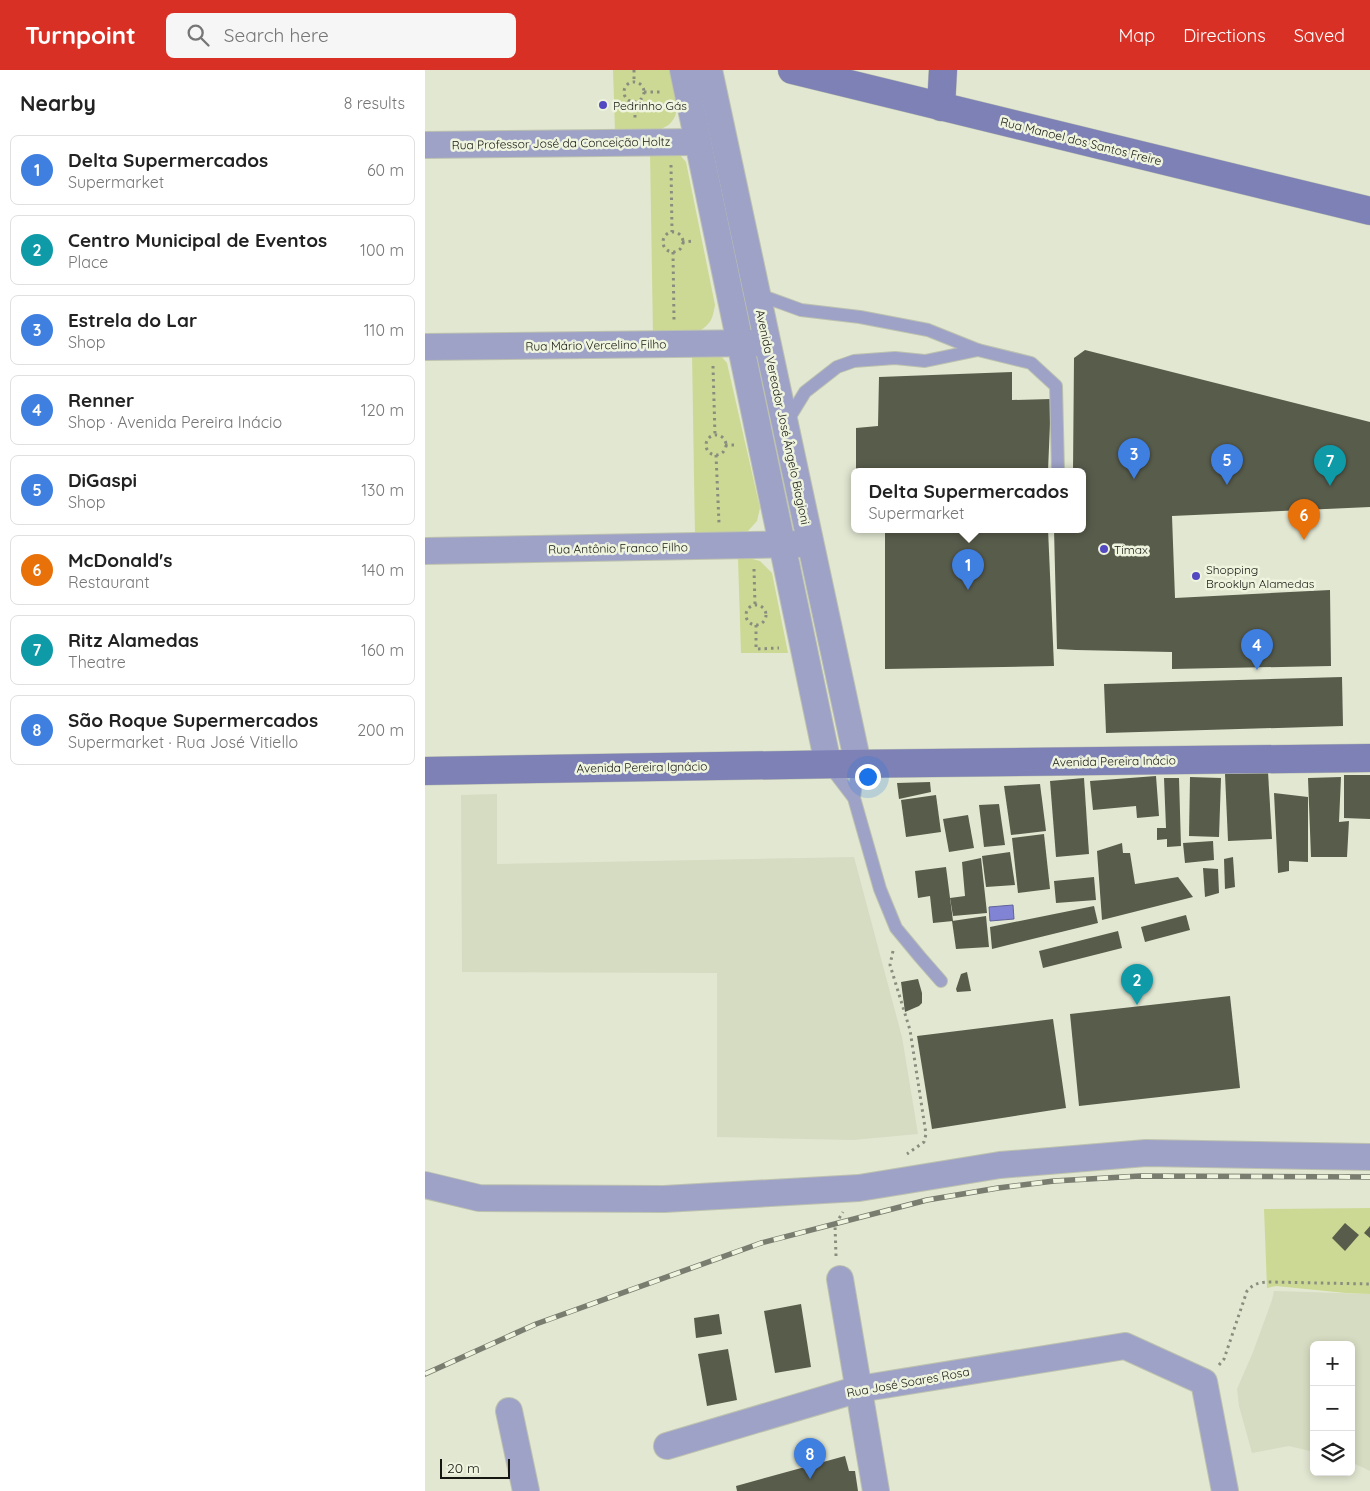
<!DOCTYPE html>
<html lang="en">
<head>
<meta charset="utf-8">
<style>
	:root { --surface:#fff; --page:#f6f6f6; --text:#222; --muted:#767676; --line:#e0e0e0; --accent:#d93025 }
	body { margin:0; font-family:Quicksand,sans-serif; background:var(--page); color:var(--text) }
	.controls { position:absolute; right:15px; bottom:15px; display:grid; overflow:hidden; border-radius:8px; box-shadow:0 2px 8px #0003 }
	.controls button { width:45px; height:45px; display:grid; place-items:center; padding:0; border:0; border-bottom:1px solid var(--line); background:var(--surface); color:var(--text); font:25px sans-serif }
	.scale { position:absolute; left:15px; bottom:12px; width:70px; box-sizing:border-box; padding-left:5px; border:2px solid #151710; border-top:0; font-size:14px; line-height:18px; white-space:nowrap; color:#151710; -webkit-text-stroke:4px #eff4df; paint-order:stroke }
	.you { position:absolute; left:442px; top:706px; width:18px; height:18px; margin:-12px; border:4px solid #fff; border-radius:50%; background:#1a73e8; box-shadow:0 0 0 8px #1a73e833 }
	.badge { display:grid; place-items:center; width:32px; height:32px; border-radius:50%; background:var(--accent); color:#fff; font-size:16px; font-weight:700 }
	.pin { position:absolute; translate:-50% -41px; filter:drop-shadow(0 1px 2px #0008) }
	.pin::after { content:''; position:absolute; top:26px; width:18px; height:15px; background:inherit; clip-path:polygon(0 0,100% 0,50% 100%) }
	.popup { position:absolute; left:426px; top:398px; width:235px; height:65px; box-sizing:border-box; display:grid; place-content:center; border-radius:8px; background:var(--surface); filter:drop-shadow(0 1px 4px #0005); font-size:16px; white-space:nowrap; color:var(--muted) }
	.popup b { font-size:19px; color:var(--text) }
	.popup::after { content:''; position:absolute; left:50%; top:100%; margin-left:-10px; border:10px solid transparent; border-top-color:var(--surface) }
	.list { margin:0; padding:0; list-style:none }
	h2 { display:flex; justify-content:space-between; align-items:center; height:65px; margin:0; padding:0 20px; font-size:21px }
	h2 small { font-size:16px; font-weight:400; color:var(--muted) }
	.list li { display:grid; grid-template-columns:32px 1fr auto; gap:15px; align-items:center; box-sizing:border-box; height:70px; margin:0 10px 10px; padding:0 10px; border:1px solid var(--line); border-radius:8px }
	.list b { display:block; font-size:19px; white-space:nowrap }
	.list p { margin:0; font-size:16px; white-space:nowrap; color:var(--muted) }
	.list em { font-size:16px; font-style:normal; color:var(--muted) }
	.icon { flex:none; width:28px; height:28px; fill:none; stroke:currentColor; stroke-width:2; stroke-linecap:round; stroke-linejoin:round }
	.map { position:relative; flex:none; width:945px; height:1421px; overflow:hidden }
	header { display:flex; align-items:center; gap:30px; box-sizing:border-box; height:70px; padding:0 25px; background:var(--accent); color:#fff }
	header strong { font-size:24px }
	nav { display:flex; gap:28px; margin-inline-start:auto; font-size:18px }
	.search { width:350px; height:45px; background:var(--page); display:flex; align-items:center; gap:12px; box-sizing:border-box; padding:0 18px; border-radius:8px; color:var(--muted); font-size:19px }
	main { display:flex }
	aside { flex:1; background:var(--surface) }
	.map>svg:first-child { display:block }
	.built { fill:#d6dcc1 }
	.green { fill:#ccd994 }
	.water { fill:#8183d4; stroke:#616399 }
	.building { fill:#585c4b }
	.lines { fill:none; stroke-linecap:round; stroke-linejoin:round }
	.lane-casing { stroke:#bdc2af; stroke-width:14 }
	.street-casing { stroke:#bdc2af; stroke-width:28 }
	.secondary-casing { stroke:#bdc2af; stroke-width:29 }
	.path { stroke:#898d7e; stroke-width:3; stroke-dasharray:2.5 4; stroke-linecap:butt }
	.lane { stroke:#9ea2c7; stroke-width:12 }
	.street { stroke:#9ea2c7; stroke-width:26 }
	.secondary { stroke:#7d81b6; stroke-width:28 }
	.rail-casing { stroke:#797d6f; stroke-width:5.5 }
	.rail { stroke:#eff4df; stroke-width:4; stroke-dasharray:11; stroke-linecap:butt }
	.poi-dot { fill:#5349c0; stroke:#eff4df; stroke-width:2 }
	.labels { text-anchor:middle; dominant-baseline:central; stroke-width:5; stroke-linejoin:round; paint-order:stroke }
	.poi-label { font-size:12px; fill:#151710; stroke:#eff4df; text-anchor:start }
	.street-label { font-size:12px; fill:#151710; stroke:#eff4df }
</style>
</head>
<body>
<header>
<strong>Turnpoint</strong>
<div class="search"><svg class="icon" aria-label="search" viewBox="0 0 24 24"><circle cx="10" cy="10" r="6"/><path d="M15 15l6 6"/></svg>Search here</div>
<nav><a>Map</a><a>Directions</a><a>Saved</a></nav>
</header>
<main>
<aside>
<h2>Nearby<small>8 results</small></h2>
<ul class="list">
<li><span class="badge" style="background:#3f7fe0">1</span><div><b>Delta Supermercados</b><p>Supermarket</p></div><em>60 m</em></li>
<li><span class="badge" style="background:#0f9aa8">2</span><div><b>Centro Municipal de Eventos</b><p>Place</p></div><em>100 m</em></li>
<li><span class="badge" style="background:#3f7fe0">3</span><div><b>Estrela do Lar</b><p>Shop</p></div><em>110 m</em></li>
<li><span class="badge" style="background:#3f7fe0">4</span><div><b>Renner</b><p>Shop · Avenida Pereira Inácio</p></div><em>120 m</em></li>
<li><span class="badge" style="background:#3f7fe0">5</span><div><b>DiGaspi</b><p>Shop</p></div><em>130 m</em></li>
<li><span class="badge" style="background:#e8710a">6</span><div><b>McDonald's</b><p>Restaurant</p></div><em>140 m</em></li>
<li><span class="badge" style="background:#0f9aa8">7</span><div><b>Ritz Alamedas</b><p>Theatre</p></div><em>160 m</em></li>
<li><span class="badge" style="background:#3f7fe0">8</span><div><b>São Roque Supermercados</b><p>Supermarket · Rua José Vitiello</p></div><em>200 m</em></li>
</ul>
</aside>
<div class="map">
<svg width="945" height="1421" viewBox="0 0 945 1421">
	<rect width="100%" height="100%" fill="#e2e7d2"/>
	<g class="built">
		<path d="M72 724V794L429 787 477 967 493 1064 428 1070 292 1067V903L37 902 36 725Z"/>
		<path d="M849 1221 945 1224V1401L926 1392V1275H889V1382L864 1376 827 1383 814 1336 812 1319 828 1282 847 1230Z"/>
	</g>
	<g class="green">
		<path d="M188 0H245C246 9 253 30 252 38 249 68 211 62 190 62Z"/>
		<path d="M225 81 253 83 261 92 290 235C289 240 288 246 286 250 275 269 247 265 228 266Z"/>
		<path d="M267 283 295 285 302 293 335 438 332 451 323 461 312 468H270Z"/>
		<path d="M324 488 335 491 347 503 363 583H316L313 489Z"/>
		<path d="M945 1138V1224L921 1223 851 1216 842 1218 839 1139Z"/>
	</g>
	<path class="water" d="M588 835 589 849 565 851 564 837Z"/>
	<g class="building">
		<path d="M660 280 945 352V437L747 446 750 528 905 520 906 596 747 599V582L651 580 632 579 629 459H657V401H648L649 288Z"/>
		<path d="M587 302V330L626 329 623 401H431V358L453 356 454 307Z"/>
		<path d="M460 459H623L629 596 460 599Z"/>
		<path d="M917 607 918 656 681 663 679 614Z"/>
		<path d="M843 702 847 769 803 771 800 704Z"/>
		<path d="M919 705H945V749L919 748Z"/>
		<path d="M731 706 734 746 712 748 711 736 668 740 665 711Z"/>
		<path d="M765 707 796 708 794 767 764 766Z"/>
		<path d="M916 707 914 752 924 751 922 787H886L883 708Z"/>
		<path d="M659 708 664 784 631 787 625 711Z"/>
		<path d="M739 708H754L756 776 742 777V769L732 770V758H741Z"/>
		<path d="M505 712 506 722 474 729 472 713Z"/>
		<path d="M615 714 621 761 586 765 579 716Z"/>
		<path d="M849 723 883 727V792L864 791V801L853 803Z"/>
		<path d="M511 725 516 762 481 767 476 730Z"/>
		<path d="M574 734 580 775 559 777 554 735Z"/>
		<path d="M543 745 549 778 524 782 518 749Z"/>
		<path d="M619 764 625 819 593 823 587 768Z"/>
		<path d="M788 771 789 790 760 793 758 773Z"/>
		<path d="M697 773 698 783H705L710 814 753 807 768 827 677 850 672 781Z"/>
		<path d="M585 782 590 815 561 817 557 786Z"/>
		<path d="M808 787 810 817 800 819 799 789Z"/>
		<path d="M556 788 562 843 528 846 525 828 540 826 537 792Z"/>
		<path d="M521 797 528 851 508 853 505 826 493 828 490 801Z"/>
		<path d="M778 798 793 799 794 823 780 827Z"/>
		<path d="M669 807 671 830 631 833 629 811Z"/>
		<path d="M669 836 673 853 567 879 565 857Z"/>
		<path d="M761 845 765 860 720 872 716 857Z"/>
		<path d="M561 846 564 877 531 879 527 851Z"/>
		<path d="M693 861 697 878 618 898 614 881Z"/>
		<path d="M542 902 546 921 532 922 531 919 536 904Z"/>
		<path d="M493 909 497 923V933L494 936 480 942 476 912Z"/>
		<path d="M805 926 815 1018 654 1036 645 944Z"/>
		<path d="M628 949 641 1038 507 1059 492 966Z"/>
		<path d="M920 1153 934 1165 920 1181 907 1168Z"/>
		<path d="M945 1156V1168L939 1163Z"/>
		<path d="M376 1234 386 1297 350 1303 339 1241Z"/>
		<path d="M294 1244 297 1264 271 1268 269 1248Z"/>
		<path d="M303 1279 312 1330 282 1336 273 1284Z"/>
		<path d="M420 1386 424 1401H430L433 1421H312L311 1416Z"/>
	</g>
	<g class="lines">
		<g class="lane-casing">
			<g id="lane">
				<path d="M332 224 376 240 435 247 503 260 553 280 606 293 631 316 633 401"/>
				<path d="M361 353 380 322 412 297 429 291 470 288 500 291 553 280"/>
				<path d="M403 694 429 728 455 819 471 858 495 887 516 911"/>
				<path d="M429 728 433 694"/>
			</g>
		</g>
		<g class="street-casing">
			<g id="street">
				<path d="M258 0 403 694"/>
				<path d="M284 0 433 694"/>
				<path d="M0 75 272 72"/>
				<path d="M0 277 332 273"/>
				<path d="M0 481 375 474"/>
				<path d="M0 1115 54 1128 239 1129 434 1118 575 1095 721 1083 945 1087"/>
				<path d="M415 1209 451 1421"/>
				<path d="M84 1341 101 1421"/>
				<path d="M242 1376 434 1319 700 1276 779 1312 800 1421"/>
			</g>
		</g>
		<g class="secondary-casing">
			<g id="secondary">
				<path d="M367 0 945 141"/>
				<path d="M516 37 518 0"/>
				<path d="M0 701 420 694 945 688"/>
			</g>
		</g>
		<g class="path">
			<path d="M209 0V12"/>
			<circle cx="209" cy="22" r="10"/>
			<path d="M219 22H238"/>
			<path d="M210 32V49"/>
			<path d="M246 95 247 162"/>
			<circle cx="248" cy="172" r="10"/>
			<path d="M257 172 269 171"/>
			<path d="M248 182 249 251"/>
			<path d="M288 296 290 366"/>
			<circle cx="291" cy="375" r="10"/>
			<path d="M300 375H312"/>
			<path d="M291 385 294 453"/>
			<path d="M329 499 330 535"/>
			<circle cx="331" cy="545" r="10"/>
			<path d="M331 555V579L354 578"/>
			<path d="M468 881 465 895 485 960 501 1064 499 1072 482 1084"/>
			<path d="M411 1186 410 1155 418 1142"/>
			<path d="M794 1295 799 1289 822 1221C829 1213 836 1212 846 1212L945 1214"/>
		</g>
		<use href="#lane" class="lane"/>
		<use href="#street" class="street"/>
		<use href="#secondary" class="secondary"/>
		<g class="rail-casing">
			<path id="rail" d="M0 1304 111 1254 336 1173 502 1130 573 1118 629 1111 715 1106 945 1107"/>
		</g>
		<use href="#rail" class="rail"/>
	</g>
	<g class="poi-dot">
		<circle cx="178" cy="35" r="5"/>
		<circle cx="679" cy="479" r="5"/>
		<circle cx="771" cy="506" r="5"/>
	</g>
	<g class="labels">
		<g class="poi-label">
			<text x="188" y="35">Pedrinho Gás</text>
			<text x="689" y="479">Timax</text>
			<text x="781" y="499">Shopping<tspan x="781" dy="14">Brooklyn Alamedas</tspan></text>
		</g>
		<g class="street-label">
			<text transform="translate(656 71) rotate(14)">Rua Manoel dos Santos Freire</text>
			<text transform="translate(136 73) rotate(-1)">Rua Professor José da Conceição Holtz</text>
			<text transform="translate(171 275) rotate(-1)">Rua Mário Vercelino Filho</text>
			<text transform="translate(358 347) rotate(78)">Avenida Vereador José Ângelo Biagioni</text>
			<text transform="translate(193 478) rotate(-1)">Rua Antônio Franco Filho</text>
			<text transform="translate(689 691) rotate(-1)">Avenida Pereira Inácio</text>
			<text transform="translate(217 697) rotate(-1)">Avenida Pereira Ignácio</text>
			<text transform="translate(483 1312) rotate(-10)">Rua José Soares Rosa</text>
		</g>
	</g>
</svg>
<div class="controls">
<button>+</button>
<button>−</button>
<button><svg class="icon" aria-label="layers" viewBox="0 0 24 24"><path d="M12 4l9 5-9 5-9-5zM3 14l9 5 9-5"/></svg></button>
</div>
<div class="scale">20 m</div>
<div class="you"></div>
<div class="pin badge" style="left:543px;top:520px;background:#3f7fe0">1</div>
<div class="popup"><b>Delta Supermercados</b>Supermarket</div>
<div class="pin badge" style="left:712px;top:935px;background:#0f9aa8">2</div>
<div class="pin badge" style="left:709px;top:409px;background:#3f7fe0">3</div>
<div class="pin badge" style="left:832px;top:600px;background:#3f7fe0">4</div>
<div class="pin badge" style="left:802px;top:415px;background:#3f7fe0">5</div>
<div class="pin badge" style="left:879px;top:470px;background:#e8710a">6</div>
<div class="pin badge" style="left:905px;top:416px;background:#0f9aa8">7</div>
<div class="pin badge" style="left:385px;top:1409px;background:#3f7fe0">8</div>
</div>
</main>
</body>
</html>
